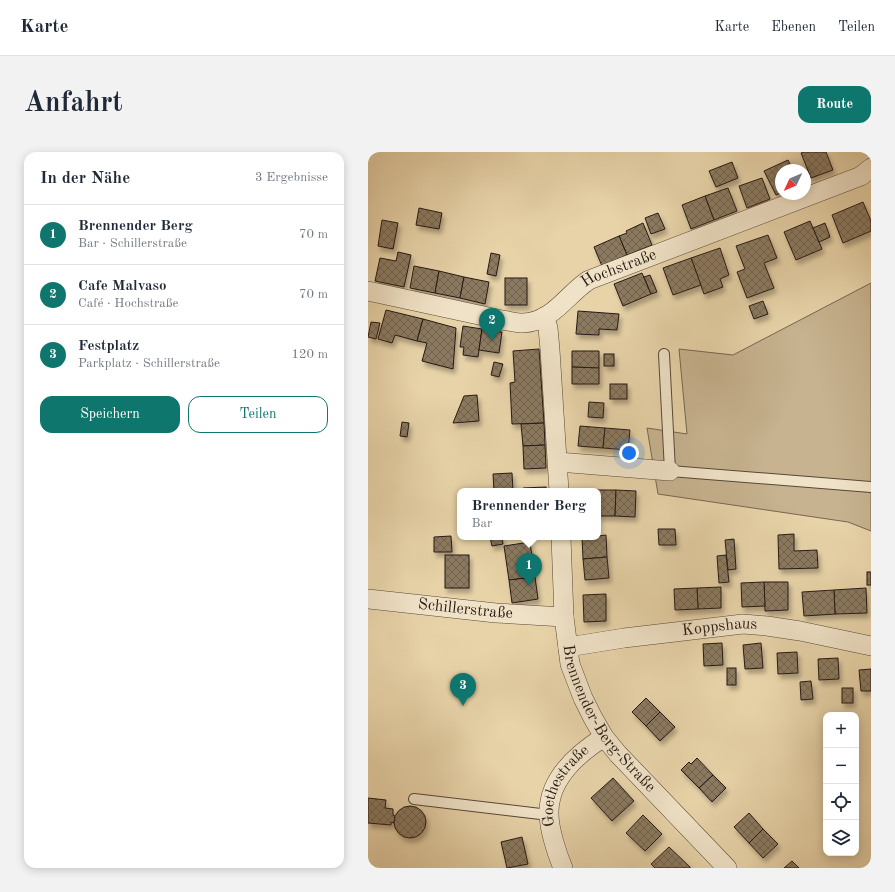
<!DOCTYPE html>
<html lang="de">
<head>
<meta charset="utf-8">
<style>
	:root { --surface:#fff; --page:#f2f2f3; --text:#1f2937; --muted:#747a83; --line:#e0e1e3; --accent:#0f766e }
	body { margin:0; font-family:"Old Standard TT",serif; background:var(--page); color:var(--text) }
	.controls { position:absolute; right:12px; bottom:12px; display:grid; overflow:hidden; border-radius:8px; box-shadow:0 2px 10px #0003 }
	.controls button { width:36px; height:36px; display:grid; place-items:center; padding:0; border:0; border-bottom:1px solid var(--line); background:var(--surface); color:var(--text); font:20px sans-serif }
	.compass { position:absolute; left:407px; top:12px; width:36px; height:36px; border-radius:50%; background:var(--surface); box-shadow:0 2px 10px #0003; rotate:226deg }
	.you { position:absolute; left:261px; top:301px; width:14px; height:14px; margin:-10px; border:3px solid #fff; border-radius:50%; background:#1a73e8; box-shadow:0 0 0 6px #1a73e833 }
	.badge { display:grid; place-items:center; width:26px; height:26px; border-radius:50%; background:var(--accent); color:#fff; font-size:13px; font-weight:700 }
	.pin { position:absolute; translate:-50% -33px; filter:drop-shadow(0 1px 2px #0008) }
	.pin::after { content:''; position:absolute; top:21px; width:14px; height:12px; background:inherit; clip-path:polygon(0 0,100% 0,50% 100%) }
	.popup { position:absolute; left:89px; top:336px; width:144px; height:52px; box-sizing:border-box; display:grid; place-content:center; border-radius:8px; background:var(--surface); filter:drop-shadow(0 1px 3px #0005); font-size:13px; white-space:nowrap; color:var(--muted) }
	.popup b { font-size:15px; color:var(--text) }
	.popup::after { content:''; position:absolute; left:50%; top:100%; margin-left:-8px; border:8px solid transparent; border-top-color:var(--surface) }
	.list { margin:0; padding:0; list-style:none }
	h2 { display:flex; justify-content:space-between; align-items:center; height:52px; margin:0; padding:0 16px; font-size:17px }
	h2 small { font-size:13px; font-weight:400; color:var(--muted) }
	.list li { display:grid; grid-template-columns:26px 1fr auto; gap:12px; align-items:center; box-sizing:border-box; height:60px; padding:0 16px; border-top:1px solid var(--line) }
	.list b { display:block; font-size:15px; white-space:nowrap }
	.list p { margin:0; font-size:13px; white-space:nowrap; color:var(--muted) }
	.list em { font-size:13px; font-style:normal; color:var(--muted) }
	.actions { display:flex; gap:8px; padding:12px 16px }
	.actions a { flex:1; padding:9px 0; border:1px solid var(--accent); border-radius:12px; text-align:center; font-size:14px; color:var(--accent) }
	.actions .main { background:var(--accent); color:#fff }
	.icon { flex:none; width:22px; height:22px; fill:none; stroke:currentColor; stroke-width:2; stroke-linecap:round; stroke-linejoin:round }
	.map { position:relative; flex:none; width:503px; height:716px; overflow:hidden; border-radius:12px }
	header { display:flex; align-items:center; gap:24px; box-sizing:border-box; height:56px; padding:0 20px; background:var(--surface); border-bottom:1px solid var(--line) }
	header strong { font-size:19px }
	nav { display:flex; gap:22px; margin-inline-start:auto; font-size:14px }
	.intro { display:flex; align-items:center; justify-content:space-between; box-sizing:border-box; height:96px; padding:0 24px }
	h1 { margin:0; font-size:28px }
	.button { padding:10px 18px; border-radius:12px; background:var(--accent); color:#fff; font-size:14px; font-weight:700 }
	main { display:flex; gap:24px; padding:0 24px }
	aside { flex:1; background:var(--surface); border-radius:12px; box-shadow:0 2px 10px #0003 }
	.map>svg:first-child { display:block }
	.green { fill:#c7b390; stroke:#766652 }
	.building { fill:url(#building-cross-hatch); stroke:#261913; filter:url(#shadow) }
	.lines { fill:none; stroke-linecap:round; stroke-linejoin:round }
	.lane-casing { stroke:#564838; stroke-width:12 }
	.street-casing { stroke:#564838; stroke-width:20 }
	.lane { stroke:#f0e2c7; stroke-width:10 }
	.street { stroke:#f0e2c7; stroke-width:19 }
	.labels { text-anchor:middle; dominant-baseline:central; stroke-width:3; stroke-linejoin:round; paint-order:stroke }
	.street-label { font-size:16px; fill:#261913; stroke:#f0e2c7 }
</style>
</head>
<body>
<header>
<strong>Karte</strong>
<nav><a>Karte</a><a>Ebenen</a><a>Teilen</a></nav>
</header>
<div class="intro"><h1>Anfahrt</h1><a class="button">Route</a></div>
<main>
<aside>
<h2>In der Nähe<small>3 Ergebnisse</small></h2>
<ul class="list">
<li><span class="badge">1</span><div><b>Brennender Berg</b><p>Bar · Schillerstraße</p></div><em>70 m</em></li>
<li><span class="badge">2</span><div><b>Cafe Malvaso</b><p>Café · Hochstraße</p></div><em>70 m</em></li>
<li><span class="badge">3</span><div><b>Festplatz</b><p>Parkplatz · Schillerstraße</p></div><em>120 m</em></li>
</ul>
<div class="actions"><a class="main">Speichern</a><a>Teilen</a></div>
</aside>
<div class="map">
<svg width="503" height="716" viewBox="0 0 503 716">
	<defs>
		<pattern id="building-cross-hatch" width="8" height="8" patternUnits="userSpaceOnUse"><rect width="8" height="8" fill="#8b7a61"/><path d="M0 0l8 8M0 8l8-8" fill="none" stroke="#71634f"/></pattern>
		<filter id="shadow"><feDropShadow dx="2.5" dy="4.5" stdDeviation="2" flood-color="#0004"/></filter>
	</defs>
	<rect width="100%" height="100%" fill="#e8d3a9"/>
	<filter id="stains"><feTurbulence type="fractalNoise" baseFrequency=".005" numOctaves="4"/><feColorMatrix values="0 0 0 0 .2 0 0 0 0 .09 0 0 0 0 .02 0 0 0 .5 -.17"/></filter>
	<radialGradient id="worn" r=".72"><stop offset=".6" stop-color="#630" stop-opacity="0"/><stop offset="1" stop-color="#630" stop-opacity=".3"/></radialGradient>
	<path class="green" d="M503 131V379L480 370 290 342 279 276 319 282 311 197 365 203Z"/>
	<g class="building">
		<path d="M436 0H458L465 18 443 26 433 1Z"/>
		<path d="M420 8 425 18H413V41L408 43 396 19Z"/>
		<path d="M364 10 370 26 348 35 341 19Z"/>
		<path d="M394 26 402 47 379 56 371 34Z"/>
		<path d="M360 36 369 59 346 68 337 44Z"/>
		<path d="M337 44 346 68 323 77 314 53Z"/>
		<path d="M495 50 503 69V79L475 91 464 63Z"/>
		<path d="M51 56 74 61 71 77 48 73Z"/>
		<path d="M290 61 297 77 283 82 277 66Z"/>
		<path d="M14 68 30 71 25 97 10 94Z"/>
		<path d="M442 69 454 97 428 108 416 80Z"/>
		<path d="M275 71 284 93 259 103 251 84 259 81 258 79Z"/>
		<path d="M457 71 462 85 451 90 445 76Z"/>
		<path d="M400 83 409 106 396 111 406 136 379 146 369 120 377 117 368 94Z"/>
		<path d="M251 84 259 103 234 114 226 95Z"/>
		<path d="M352 96 361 123 352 127 355 135 336 142 323 106Z"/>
		<path d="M30 100 43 103 36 135 7 129 12 106 28 109Z"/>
		<path d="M123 101 132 103 128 124 119 122Z"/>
		<path d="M323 106 333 133 305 143 295 116Z"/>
		<path d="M46 114 71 119 67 141 42 136Z"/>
		<path d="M71 119 96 125 92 146 67 141Z"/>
		<path d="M274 121 283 142 255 154 246 132Z"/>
		<path d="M282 123 289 140 283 142 276 125Z"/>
		<path d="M96 125 121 130 117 152 92 146Z"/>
		<rect x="137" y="126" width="22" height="27"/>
		<path d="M395 149 400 162 386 167 381 154Z"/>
		<path d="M18 158 55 167 49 189 27 183 24 191 10 187Z"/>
		<path d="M210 159 251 162 249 178 231 177V183L208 182Z"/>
		<path d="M55 167 88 176 85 217 54 209 59 191 49 189Z"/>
		<path d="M3 170 12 171 8 187 0 185Z"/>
		<path d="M95 174 114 177 110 205 95 203 96 195H92Z"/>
		<path d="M114 177 134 180 131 201 111 198Z"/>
		<path d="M171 197 176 271 144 272 142 231 147 230 145 199Z"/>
		<path d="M204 199H231V216L204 215Z"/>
		<rect x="236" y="202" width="10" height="12"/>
		<path d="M126 210 135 212 131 225 123 223Z"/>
		<path d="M204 215 231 216V232H204Z"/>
		<rect x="242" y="232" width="17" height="15"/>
		<path d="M109 243 111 269 85 271 96 244Z"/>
		<path d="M221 250 236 251 235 266 220 265Z"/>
		<path d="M34 270 41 271 39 285 32 284Z"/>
		<path d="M176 271 177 293 155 294 153 272Z"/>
		<path d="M212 274 237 276 235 296 210 294Z"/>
		<path d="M237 276 262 278 260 298 235 296Z"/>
		<path d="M177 293 178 316 156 317 155 294Z"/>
		<path d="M144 321 145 339H126L125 322Z"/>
		<path d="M178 335 179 339H155V336Z"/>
		<path d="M227 338H248L247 364H230V339H227Z"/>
		<path d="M248 338 268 339 267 365 247 364Z"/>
		<path d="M290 377H307L308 393H291Z"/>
		<path d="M426 382V399L449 398 450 416 411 417 410 383Z"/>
		<path d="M238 383 239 405 215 407 214 385H230V384Z"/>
		<path d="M83 384 84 400H66V385Z"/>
		<path d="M122 385H134L135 392 124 394Z"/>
		<path d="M366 387 368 417 360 418 357 388Z"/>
		<path d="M162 390 167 425 141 428 136 394Z"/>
		<rect x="77" y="403" width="24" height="33"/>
		<path d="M358 403 361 430 351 431 349 404Z"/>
		<path d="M239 405 241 426 217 428 215 407Z"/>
		<rect x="499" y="420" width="4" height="13"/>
		<path d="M167 425 170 447 144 451 141 428Z"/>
		<path d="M396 430H420V458L397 459Z"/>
		<path d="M396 430 397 454 374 455 373 431Z"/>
		<path d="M353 435V456L330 457 329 436Z"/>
		<path d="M329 436 330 457 307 458 306 437Z"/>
		<path d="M498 436 499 461 467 462 466 438Z"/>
		<path d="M466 438 467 462 436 464 434 440Z"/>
		<path d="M238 442V469L216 470 215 443Z"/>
		<path d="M354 491 355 513 336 514 335 492Z"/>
		<path d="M393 491 395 516 377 517 375 493Z"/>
		<path d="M429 500 430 521 410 522 409 501Z"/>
		<path d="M470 506 471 527 451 528 450 507Z"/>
		<rect x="359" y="516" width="9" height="17"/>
		<path d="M503 517V539H493L491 518Z"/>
		<path d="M443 529 445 547 433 548 432 530Z"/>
		<rect x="474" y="536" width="11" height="15"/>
		<path d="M278 546 292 560 278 574 264 560Z"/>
		<path d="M292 560 307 575 292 589 278 574Z"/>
		<path d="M329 606 345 623 331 636 313 618 321 610 323 612Z"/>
		<path d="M345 623 358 636 344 650 331 636Z"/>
		<path d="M245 626 266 649 244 669 223 646Z"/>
		<path d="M0 646 18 648 17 656 25 657V663L27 664 26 671 23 670V673L0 671Z"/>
		<circle cx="42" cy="670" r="16"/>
		<path d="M381 661 395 677 381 691 366 675Z"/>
		<path d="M275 663 294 682 277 699 258 681Z"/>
		<path d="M395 677 410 692 395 706 381 691Z"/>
		<path d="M154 685 160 712 139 716 133 690Z"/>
		<path d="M301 695 322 715V716H287L283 712Z"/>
		<path d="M424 709 431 716H416Z"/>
	</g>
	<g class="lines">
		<g class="lane-casing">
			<g id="lane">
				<path d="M296 202 302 319 503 335"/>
				<path d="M46 647 181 663"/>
			</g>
		</g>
		<g class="street-casing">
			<g id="street">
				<path id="s1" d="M0 139 134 168C141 169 148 171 155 171 185 170 199 142 221 128L493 24 503 16"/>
				<path d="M176 165 180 176 182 198 191 339"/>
				<path d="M190 310 302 319"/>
				<path id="s2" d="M193 385 196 465 202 512 215 546 225 566 236 585 250 602 359 716"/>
				<path id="s3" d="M0 447 128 461 196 465"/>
				<path id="s4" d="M200 495 256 486 375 472 399 474 432 479 503 494"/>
				<path id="s5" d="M195 716C189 702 181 677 181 662 180 627 209 602 236 585"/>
			</g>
		</g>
		<use href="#lane" class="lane"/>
		<use href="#street" class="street"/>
	</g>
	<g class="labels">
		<g class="street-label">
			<text stroke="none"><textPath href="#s1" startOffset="271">Hochstraße</textPath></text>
			<text stroke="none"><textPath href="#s3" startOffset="98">Schillerstraße</textPath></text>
			<text stroke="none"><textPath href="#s4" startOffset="153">Koppshaus</textPath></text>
			<text stroke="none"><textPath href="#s2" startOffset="194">Brennender-Berg-Straße</textPath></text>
			<text stroke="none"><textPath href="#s5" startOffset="89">Goethestraße</textPath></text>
		</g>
	</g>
	<rect width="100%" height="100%" filter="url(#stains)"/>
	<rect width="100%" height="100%" fill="url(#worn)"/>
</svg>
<div class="controls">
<button>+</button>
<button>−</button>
<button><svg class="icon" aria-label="locate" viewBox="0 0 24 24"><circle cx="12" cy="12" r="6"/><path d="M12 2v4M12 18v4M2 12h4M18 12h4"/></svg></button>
<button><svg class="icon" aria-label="layers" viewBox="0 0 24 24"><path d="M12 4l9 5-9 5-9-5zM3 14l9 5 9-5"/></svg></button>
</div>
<svg class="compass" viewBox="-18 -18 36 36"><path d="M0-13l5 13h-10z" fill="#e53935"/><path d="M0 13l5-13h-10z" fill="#747a83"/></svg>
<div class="you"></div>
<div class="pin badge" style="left:161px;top:434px">1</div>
<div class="popup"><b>Brennender Berg</b>Bar</div>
<div class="pin badge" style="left:124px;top:189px">2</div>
<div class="pin badge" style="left:95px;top:554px">3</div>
</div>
</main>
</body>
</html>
